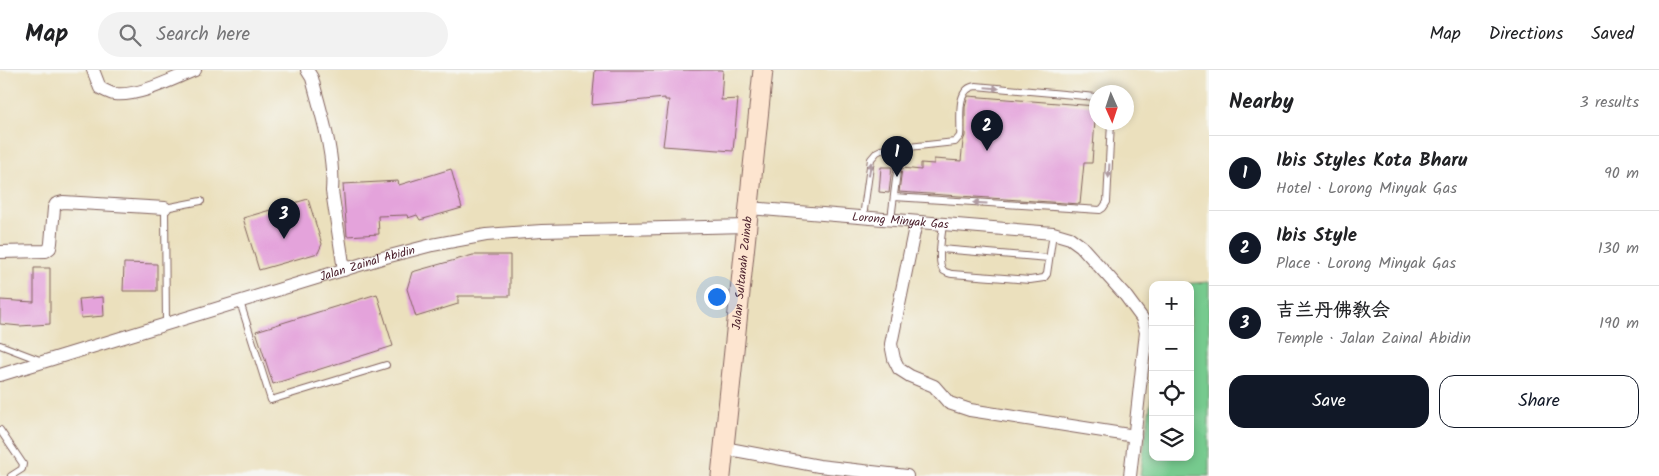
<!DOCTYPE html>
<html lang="en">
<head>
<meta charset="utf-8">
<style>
	:root { --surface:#fff; --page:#f2f2f2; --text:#202124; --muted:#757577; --line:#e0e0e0; --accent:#111827 }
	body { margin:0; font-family:Kalam,"LXGW WenKai TC",sans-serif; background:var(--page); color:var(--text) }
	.controls { position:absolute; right:15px; bottom:15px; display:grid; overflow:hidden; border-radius:10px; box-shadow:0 2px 8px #0003 }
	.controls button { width:45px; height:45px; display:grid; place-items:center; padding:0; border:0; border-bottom:1px solid var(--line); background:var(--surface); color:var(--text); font:25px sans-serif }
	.compass { position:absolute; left:1089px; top:15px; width:45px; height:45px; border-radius:50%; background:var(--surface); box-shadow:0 2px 8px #0003; rotate:177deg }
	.you { position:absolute; left:716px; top:226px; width:18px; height:18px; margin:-12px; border:4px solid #fff; border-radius:50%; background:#1a73e8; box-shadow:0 0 0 8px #1a73e833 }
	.badge { display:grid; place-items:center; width:32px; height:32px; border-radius:50%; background:var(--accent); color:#fff; font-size:16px; font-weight:700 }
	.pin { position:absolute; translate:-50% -41px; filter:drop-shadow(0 1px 2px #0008) }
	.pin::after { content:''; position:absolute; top:26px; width:18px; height:15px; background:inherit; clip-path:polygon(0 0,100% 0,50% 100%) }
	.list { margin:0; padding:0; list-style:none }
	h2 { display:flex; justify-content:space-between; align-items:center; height:65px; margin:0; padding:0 20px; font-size:21px }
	h2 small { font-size:16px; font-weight:400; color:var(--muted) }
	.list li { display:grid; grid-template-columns:32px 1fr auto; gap:15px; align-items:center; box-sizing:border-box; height:75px; padding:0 20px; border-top:1px solid var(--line) }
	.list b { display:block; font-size:19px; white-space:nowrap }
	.list p { margin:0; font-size:16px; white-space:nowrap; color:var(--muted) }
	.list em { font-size:16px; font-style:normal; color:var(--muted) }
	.actions { display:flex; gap:10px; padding:15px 20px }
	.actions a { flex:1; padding:11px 0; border:1px solid var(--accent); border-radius:15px; text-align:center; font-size:18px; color:var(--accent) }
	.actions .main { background:var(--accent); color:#fff }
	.icon { flex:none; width:28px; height:28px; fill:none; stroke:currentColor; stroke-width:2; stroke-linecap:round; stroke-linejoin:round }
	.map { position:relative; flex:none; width:1209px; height:406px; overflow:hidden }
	header { display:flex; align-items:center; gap:30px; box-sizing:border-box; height:70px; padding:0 25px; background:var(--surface); border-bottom:1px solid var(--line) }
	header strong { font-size:24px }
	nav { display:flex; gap:28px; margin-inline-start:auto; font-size:18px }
	.search { width:350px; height:45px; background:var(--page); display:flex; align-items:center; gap:12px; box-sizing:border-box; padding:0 18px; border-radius:28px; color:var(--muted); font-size:19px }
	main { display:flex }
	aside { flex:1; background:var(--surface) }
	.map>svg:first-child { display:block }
	.green { fill:#76ca8e; stroke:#60745c }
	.building { fill:#e4a3db }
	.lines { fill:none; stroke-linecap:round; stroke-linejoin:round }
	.service-casing { stroke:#82635e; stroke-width:8 }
	.minor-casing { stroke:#82635e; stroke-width:14 }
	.secondary-casing { stroke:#82635e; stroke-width:21 }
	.service { stroke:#fff; stroke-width:6 }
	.minor { stroke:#fff; stroke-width:12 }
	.secondary { stroke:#fde5d0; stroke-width:19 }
	.oneway { fill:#ae9aa0 }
	.labels { text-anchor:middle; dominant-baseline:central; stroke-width:4; stroke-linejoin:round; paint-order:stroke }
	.street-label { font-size:12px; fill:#4a1f2b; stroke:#f6f6f2 }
</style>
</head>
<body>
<header>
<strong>Map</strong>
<div class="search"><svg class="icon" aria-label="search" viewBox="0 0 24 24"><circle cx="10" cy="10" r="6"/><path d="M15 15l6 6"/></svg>Search here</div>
<nav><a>Map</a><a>Directions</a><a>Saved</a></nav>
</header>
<main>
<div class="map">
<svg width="1209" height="406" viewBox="0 0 1209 406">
	<rect width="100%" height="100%" fill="#f6f6f2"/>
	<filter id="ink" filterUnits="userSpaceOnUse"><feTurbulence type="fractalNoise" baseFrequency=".02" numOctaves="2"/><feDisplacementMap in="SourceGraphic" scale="10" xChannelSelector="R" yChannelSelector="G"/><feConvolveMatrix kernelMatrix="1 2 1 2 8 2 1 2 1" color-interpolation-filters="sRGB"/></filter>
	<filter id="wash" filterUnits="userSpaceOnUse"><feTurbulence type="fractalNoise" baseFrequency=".0096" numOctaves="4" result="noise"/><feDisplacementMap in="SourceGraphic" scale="20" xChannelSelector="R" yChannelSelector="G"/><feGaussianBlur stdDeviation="1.12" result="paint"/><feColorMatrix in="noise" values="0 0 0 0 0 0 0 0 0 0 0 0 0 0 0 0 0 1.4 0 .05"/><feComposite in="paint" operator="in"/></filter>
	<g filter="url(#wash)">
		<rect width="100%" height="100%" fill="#ebe0bd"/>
		<path class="green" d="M1209 212V406H1140L1153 315V387H1190V215H1166Z"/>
		<g id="blocks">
			<g class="building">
				<path d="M595 0H723L721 30 738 29 733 81 663 76 669 30H665V28L592 35Z"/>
				<path d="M968 26 1096 36 1092 93H1084L1080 134 899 122 902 98 921 100V93L934 94V89L961 91 963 71 965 66V37Z"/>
				<path d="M881 97H892L889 123 879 122Z"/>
				<path d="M451 99 462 138 420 150 417 145 408 148 407 145 378 146 379 164 347 166 343 114 398 111 399 115Z"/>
				<path d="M308 129 322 174 318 183 259 200 243 148Z"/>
				<path d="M473 185H510V226H458V234L416 247 407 219 412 202Z"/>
				<path d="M124 193 157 194V221H123Z"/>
				<path d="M34 198H50V254L20 256 0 254V230L34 232Z"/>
				<path d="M377 224 393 276 273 314 256 261Z"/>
				<path d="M103 227 104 246 81 248 79 229Z"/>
			</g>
		</g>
	</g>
	<g filter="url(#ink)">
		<use href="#blocks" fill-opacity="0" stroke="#82635e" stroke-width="1"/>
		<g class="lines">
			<g class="service-casing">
				<g id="service">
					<path d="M894 127 1100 140 1103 138 1107 132 1111 52"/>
					<path d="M863 147 871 89 877 82 881 80 955 72 960 66C962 52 954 18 976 16L1096 27"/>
					<path d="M891 149 900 78"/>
					<path d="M943 154C942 164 936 195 944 201 945 202 951 204 952 204L1030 210 1044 208 1047 204 1053 163"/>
					<path d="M941 179 1049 188"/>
					<path d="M240 232 271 330 386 295"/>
					<path d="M166 254 165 138 201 131"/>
					<path d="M0 275 42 291"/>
					<path d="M0 360 23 394 22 399 11 406"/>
				</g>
			</g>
			<g class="minor-casing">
				<g id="minor">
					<path d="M93 0 100 18C104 20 109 23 114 24 139 27 172 9 195 0"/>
					<path d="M307 0 312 8C321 44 335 84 332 121L344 200"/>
					<path id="s1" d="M749 138 1053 163 1070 168 1081 176 1125 225 1142 248 1146 262 1130 406"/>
					<path d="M916 152 891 274 894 289 899 299 910 306 934 316 949 333 970 340 1135 366"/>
					<path d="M0 182 46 181 50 178 51 173 54 138 56 134 63 132 165 138"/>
					<path id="s2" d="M0 305 382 188 432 175 486 165 542 161 747 156"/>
					<path d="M724 378 819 396 907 406"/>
				</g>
			</g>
			<g class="secondary-casing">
				<g id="secondary">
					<path id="s3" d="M721 406 763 0"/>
				</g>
			</g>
			<use href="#service" class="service"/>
			<use href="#minor" class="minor"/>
			<use href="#secondary" class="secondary"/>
		</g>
		<defs><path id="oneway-solid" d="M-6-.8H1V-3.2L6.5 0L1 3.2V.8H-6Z" transform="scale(1.25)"/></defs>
		<g class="oneway">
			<use href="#oneway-solid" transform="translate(992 18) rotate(5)"/>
			<use href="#oneway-solid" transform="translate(870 99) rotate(-81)"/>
			<use href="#oneway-solid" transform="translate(1109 101) rotate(93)"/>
			<use href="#oneway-solid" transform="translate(980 133) rotate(-176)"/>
		</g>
	</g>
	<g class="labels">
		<g class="street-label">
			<text stroke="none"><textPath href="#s1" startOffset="152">Lorong Minyak Gas</textPath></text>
			<text stroke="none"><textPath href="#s2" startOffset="384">Jalan Zainal Abidin</textPath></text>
			<text stroke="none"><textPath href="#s3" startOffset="204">Jalan Sultanah Zainab</textPath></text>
		</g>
	</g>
</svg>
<div class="controls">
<button>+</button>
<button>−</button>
<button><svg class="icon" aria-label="locate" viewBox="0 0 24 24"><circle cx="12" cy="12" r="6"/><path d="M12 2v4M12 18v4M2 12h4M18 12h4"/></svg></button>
<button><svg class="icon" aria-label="layers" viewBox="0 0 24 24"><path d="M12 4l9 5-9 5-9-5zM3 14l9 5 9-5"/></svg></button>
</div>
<svg class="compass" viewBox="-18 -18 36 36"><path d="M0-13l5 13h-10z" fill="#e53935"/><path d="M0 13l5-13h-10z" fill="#757577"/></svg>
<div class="you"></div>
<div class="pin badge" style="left:897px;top:107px">1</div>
<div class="pin badge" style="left:987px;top:81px">2</div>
<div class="pin badge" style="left:284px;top:169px">3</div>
</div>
<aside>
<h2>Nearby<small>3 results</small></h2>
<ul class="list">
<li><span class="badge">1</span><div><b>Ibis Styles Kota Bharu</b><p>Hotel · Lorong Minyak Gas</p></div><em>90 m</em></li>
<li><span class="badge">2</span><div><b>Ibis Style</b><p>Place · Lorong Minyak Gas</p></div><em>130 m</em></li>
<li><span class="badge">3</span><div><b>吉兰丹佛教会</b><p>Temple · Jalan Zainal Abidin</p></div><em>190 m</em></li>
</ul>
<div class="actions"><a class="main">Save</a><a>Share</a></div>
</aside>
</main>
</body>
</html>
